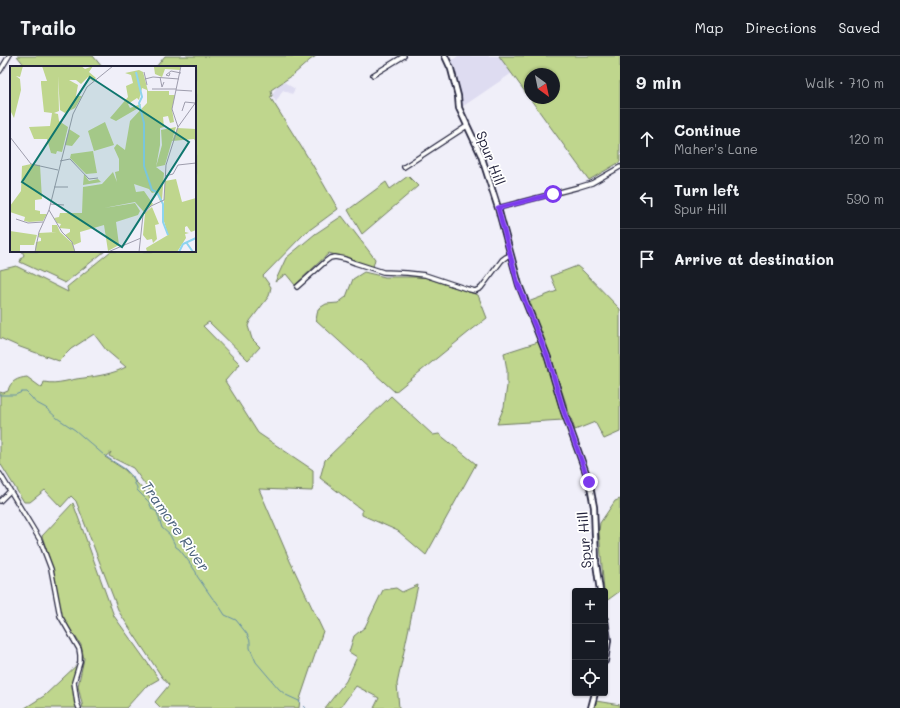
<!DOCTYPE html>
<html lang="en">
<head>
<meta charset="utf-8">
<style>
	:root { --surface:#171b24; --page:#242831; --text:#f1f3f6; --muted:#9ea1a6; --line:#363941 }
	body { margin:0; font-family:Mali,sans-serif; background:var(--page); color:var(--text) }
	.controls { position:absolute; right:12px; bottom:12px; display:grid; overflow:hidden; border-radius:4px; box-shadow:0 1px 3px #0004 }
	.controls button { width:36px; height:36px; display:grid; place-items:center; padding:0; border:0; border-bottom:1px solid var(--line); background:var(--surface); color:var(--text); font:20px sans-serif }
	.compass { position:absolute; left:524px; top:12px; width:36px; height:36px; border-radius:50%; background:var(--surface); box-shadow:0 1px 3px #0004; rotate:147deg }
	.stop { position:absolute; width:12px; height:12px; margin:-9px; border:3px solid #7c3aed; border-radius:50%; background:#fff }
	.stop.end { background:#7c3aed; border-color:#fff; box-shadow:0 1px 4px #0008 }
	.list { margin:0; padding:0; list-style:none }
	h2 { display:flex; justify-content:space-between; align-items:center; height:52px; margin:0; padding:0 16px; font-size:17px }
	h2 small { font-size:13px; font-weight:400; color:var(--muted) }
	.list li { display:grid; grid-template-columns:26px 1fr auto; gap:12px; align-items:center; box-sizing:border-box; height:60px; padding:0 16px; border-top:1px solid var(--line) }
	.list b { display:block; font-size:15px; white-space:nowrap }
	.list p { margin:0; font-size:13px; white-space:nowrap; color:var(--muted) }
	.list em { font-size:13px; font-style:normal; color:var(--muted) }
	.icon { flex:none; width:22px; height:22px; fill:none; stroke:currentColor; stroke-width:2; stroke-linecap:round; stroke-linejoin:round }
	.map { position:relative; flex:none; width:620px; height:652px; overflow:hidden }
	header { display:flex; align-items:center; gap:24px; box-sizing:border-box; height:56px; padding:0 20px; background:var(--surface); border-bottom:1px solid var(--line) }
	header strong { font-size:19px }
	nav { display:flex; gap:22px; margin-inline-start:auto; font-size:14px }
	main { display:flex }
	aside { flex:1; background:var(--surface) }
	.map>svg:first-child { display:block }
	.built { fill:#dedcf1 }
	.green { fill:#bfd68d; stroke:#707c64; fill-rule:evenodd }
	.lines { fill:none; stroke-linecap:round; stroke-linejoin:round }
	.stream { stroke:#638da7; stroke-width:1 }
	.minor-casing { stroke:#22223b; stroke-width:6 }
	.tertiary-casing { stroke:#22223b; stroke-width:8 }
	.minor { stroke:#fff; stroke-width:3.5 }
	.tertiary { stroke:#fff; stroke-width:4.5 }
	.route { stroke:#7c3aed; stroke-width:5 }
	.labels { text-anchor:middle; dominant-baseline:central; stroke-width:3.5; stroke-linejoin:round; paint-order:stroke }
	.street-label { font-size:14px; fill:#22223b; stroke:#fff }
	.water-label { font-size:15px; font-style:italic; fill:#48607a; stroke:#fff }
	.inset-river { fill:none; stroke:#8ed4ef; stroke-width:2 }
	.inset-road { fill:none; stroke:#9e9dad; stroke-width:1 }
	.view { fill:#0f766e; fill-opacity:0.15; stroke:#0f766e; stroke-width:2 }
	.inset-edge { fill:none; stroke:#22223b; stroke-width:2 }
</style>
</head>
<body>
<header>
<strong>Trailo</strong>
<nav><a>Map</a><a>Directions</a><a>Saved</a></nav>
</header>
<main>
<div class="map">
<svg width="620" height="652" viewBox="0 0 620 652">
	<rect width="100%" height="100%" fill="#f0eff9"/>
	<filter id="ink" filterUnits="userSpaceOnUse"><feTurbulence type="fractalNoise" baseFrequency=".025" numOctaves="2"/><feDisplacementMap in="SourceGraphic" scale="8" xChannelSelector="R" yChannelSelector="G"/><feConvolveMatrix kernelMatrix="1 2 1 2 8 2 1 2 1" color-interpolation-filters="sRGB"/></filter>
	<g filter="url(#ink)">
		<g class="built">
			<path d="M458 0H500L512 17 462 51 461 40 454 13 451 5Z"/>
			<path d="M284 26 295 33 292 38 283 34 276 46 272 39 277 30Z"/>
		</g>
		<g class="green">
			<path d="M17 0H93L102 11H26Z"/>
			<path d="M165 0H316L310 4 293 19 271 34 272 40 270 41 312 108 338 153 304 178 263 220 271 231 269 240 250 265 248 270 252 283 260 291 248 304 209 266 203 270 240 308 225 325 258 377 313 414V430L312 435 259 433 290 505 323 575 300 643 299 652H161L155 646 169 629 162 621 119 556 76 445 71 440 61 451 45 434 30 446H24L0 407V336L3 337 8 335C10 325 18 322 27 321L42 332 44 326C58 329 70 323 84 322 98 320 113 318 126 311L106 294 94 278 71 293 59 305 20 291 0 282V214L16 210 68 236 67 231 111 195H195V11H156ZM111 396 109 400 133 412 152 438 157 449 163 465 149 440 125 414 105 401Z"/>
			<path d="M499 0H620V106L589 124ZM530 18H554V42H530Z"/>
			<path d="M408 120 418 130 362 178 348 154 386 126 390 133Z"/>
			<path d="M342 160 375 203 373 211 329 197 295 229 286 218 275 226 286 202 315 178Z"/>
			<path d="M22 195H105L65 227 20 206 21 203 24 199Z"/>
			<path d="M577 210 583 215 620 253V376L604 383 595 366 575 374 549 297 528 246 557 235 551 220Z"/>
			<path d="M364 216 385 221H424L478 239 487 262 469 276 395 336 316 264 318 253 326 248 338 247 346 241 353 223Z"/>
			<path d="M538 286 545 301 563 364 497 368 504 351 507 330V314L504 297Z"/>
			<path d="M391 340 433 379 439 378 476 408 426 499 398 475 362 459V454L320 422 325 404Z"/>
			<path d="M620 443V535L605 546V535H604L599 475 600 467 615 445Z"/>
			<path d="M73 447 114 560 159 623 145 631 126 652H83L78 630 84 603 81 589 62 561 54 517 42 480Z"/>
			<path d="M418 529 397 628 399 652H374L379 642 356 630 340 652H325L346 625 357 601 349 596 354 580 365 571 383 534 396 532 402 536Z"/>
			<path d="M80 606 74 626 79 652H25L44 640Z"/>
			<path d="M596 645 620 649V652H594Z"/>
		</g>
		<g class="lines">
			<path class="stream" d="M0 339H15L22 336H26L32 342 35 346 46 352 57 362 75 374 105 400 125 413 133 421 135 428 137 431V434L149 446 152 453 157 456 162 472 170 479 176 491 179 493 187 503 196 516 197 520 213 543 216 545 225 559 236 564 247 578 250 585V592L256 606 279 633 286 639 299 645 306 652"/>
			<g class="minor-casing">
				<g id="minor">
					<path d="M0 15 9 0"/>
					<path d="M373 19 404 0"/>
					<path d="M404 111 467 70"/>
					<path d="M498 152 579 131 592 127 620 111"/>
					<path d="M297 231 326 205 330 202 335 201 345 203 355 207 383 216 407 217 425 219 467 233 475 235 481 232 502 204 506 201 510 199"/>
					<path d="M0 418 40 484 51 513 60 560 79 593 80 599V606L74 626 77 647 79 652"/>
					<path d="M0 445 10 435"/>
				</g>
			</g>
			<g class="tertiary-casing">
				<g id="tertiary">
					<path d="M445 0 451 13 458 40 459 52 481 99 498 152 519 229 548 302 564 356 589 425 594 451 596 507 600 535"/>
					<path d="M605 564 608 584 605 605"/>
					<path d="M591 652 595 637"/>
				</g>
			</g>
			<use href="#minor" class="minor"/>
			<use href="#tertiary" class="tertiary"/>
		</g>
	</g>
	<g class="lines" filter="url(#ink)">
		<path class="route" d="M553 138 498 152 518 228 548 302 564 356 589 426"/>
	</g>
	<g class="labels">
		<g class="street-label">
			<text transform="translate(491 102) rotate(69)">Spur Hill</text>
			<text transform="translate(584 484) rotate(-94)">Spur Hill</text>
		</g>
		<g class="water-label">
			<text transform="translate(176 470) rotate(55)">Tramore River</text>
		</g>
	</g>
	<g transform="translate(10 10)">
		<rect width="186" height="186" fill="#f0eff9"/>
		<path d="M0 0H13L10 11 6 10 10 13 11 24 4 52 0 44V10H5H0ZM32 0H71L75 3 83 0 79 6 86 12 83 15 78 11 71 18 66 14H59L68 19 66 30H72L65 42 55 47 50 44 48 10 49 45 44 47 48 48 49 55 58 61 52 86 47 85 46 88 41 87 37 73H24L19 61 40 60 42 47 34 46 31 18V15H37ZM170 0V4L155 3 152 11 145 8 144 1 146 0ZM129 4 133 6 138 25H159V29H165L162 43 164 56 160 57 158 50 153 51 154 61 150 62V79L146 101 154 107 152 134 150 135 146 126 142 127 139 123 124 118 126 126 134 125 143 138 134 146 125 136 94 142 125 137 130 145 128 149 106 156 109 179 98 185 94 159 70 166 71 176 64 179 55 169 60 166V163L49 162 51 158 47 157 44 152 49 151 50 147H72L73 121 92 118 103 106 107 116 105 106 109 105V93L104 82 107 78 115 84 120 55 137 37V24L132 22 129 34 127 32 118 38 120 42 131 38 130 41 106 55 100 52 118 31 116 20 123 17 121 9 115 7ZM95 56 104 79 84 85 78 65ZM166 61 155 99 146 101 152 79 151 64ZM167 62 186 63V76L184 73 162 75ZM59 63 70 70 62 80 55 79ZM83 85 87 107 76 108 60 92 61 88ZM21 98 30 99 32 133 25 134V144L30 145V148H37L33 155 19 156 14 155 15 151 0 146V140L11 125 12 100ZM74 108 79 115 88 113 91 116 73 119ZM166 113 172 136 186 132V164L181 166 177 160 175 161V166L179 167 175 168 176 172 167 186H137L136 182 158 169 153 152 155 115ZM142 141 149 158 145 159 147 173 143 177 142 173 137 174 133 169 135 147ZM42 159H47L50 166 63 178 65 186H25L26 176 31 175V172L28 171 29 167 47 166H42ZM0 165 27 169 24 179H10V186H0Z" fill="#bfd68d"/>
		<path class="inset-river" d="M126 6 132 31 129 37 134 57V100L142 124 147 126 153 138V156L158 169M176 176 183 186M169 186 173 178 186 172"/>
		<path class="inset-road" d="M134 6 137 19M160 7 159 10 156 9 161 5 171 7M150 11 152 21 154 16M135 13 143 11 169 13M142 23H166M166 24 182 25M172 45 175 36 185 37M168 61 162 43 171 0M168 61 186 36M0 71 21 98 48 104M50 95 60 93 79 113 88 112M155 110 163 108 168 99 186 97M44 121H58M40 138 54 139M39 144 52 166 62 176 65 186M6 153 18 157 33 156M25 186 29 166 39 144 63 48 77 21 103 0M98 186 131 172M129 186 133 149 141 140 154 134 156 99 168 61"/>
		<path class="view" d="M80 11 179 76 112 181 12 116Z"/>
		<rect width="186" height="186" class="inset-edge"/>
	</g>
</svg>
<div class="controls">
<button>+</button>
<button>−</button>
<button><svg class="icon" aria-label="locate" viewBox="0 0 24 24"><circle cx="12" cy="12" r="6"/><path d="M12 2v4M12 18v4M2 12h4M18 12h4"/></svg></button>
</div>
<svg class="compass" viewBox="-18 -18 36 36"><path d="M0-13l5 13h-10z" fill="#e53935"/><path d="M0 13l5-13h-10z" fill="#9ea1a6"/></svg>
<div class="stop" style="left:553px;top:138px"></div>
<div class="stop end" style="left:589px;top:426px"></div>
</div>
<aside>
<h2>9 min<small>Walk · 710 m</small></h2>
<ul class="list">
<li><svg class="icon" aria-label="ahead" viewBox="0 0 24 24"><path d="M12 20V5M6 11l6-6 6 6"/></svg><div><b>Continue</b><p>Maher's Lane</p></div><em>120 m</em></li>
<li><svg class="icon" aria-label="left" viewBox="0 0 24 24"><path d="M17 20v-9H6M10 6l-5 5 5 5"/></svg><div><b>Turn left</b><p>Spur Hill</p></div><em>590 m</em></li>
<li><svg class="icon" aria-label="arrive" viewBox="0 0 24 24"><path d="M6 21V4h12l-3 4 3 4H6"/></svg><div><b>Arrive at destination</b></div></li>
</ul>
</aside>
</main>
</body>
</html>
